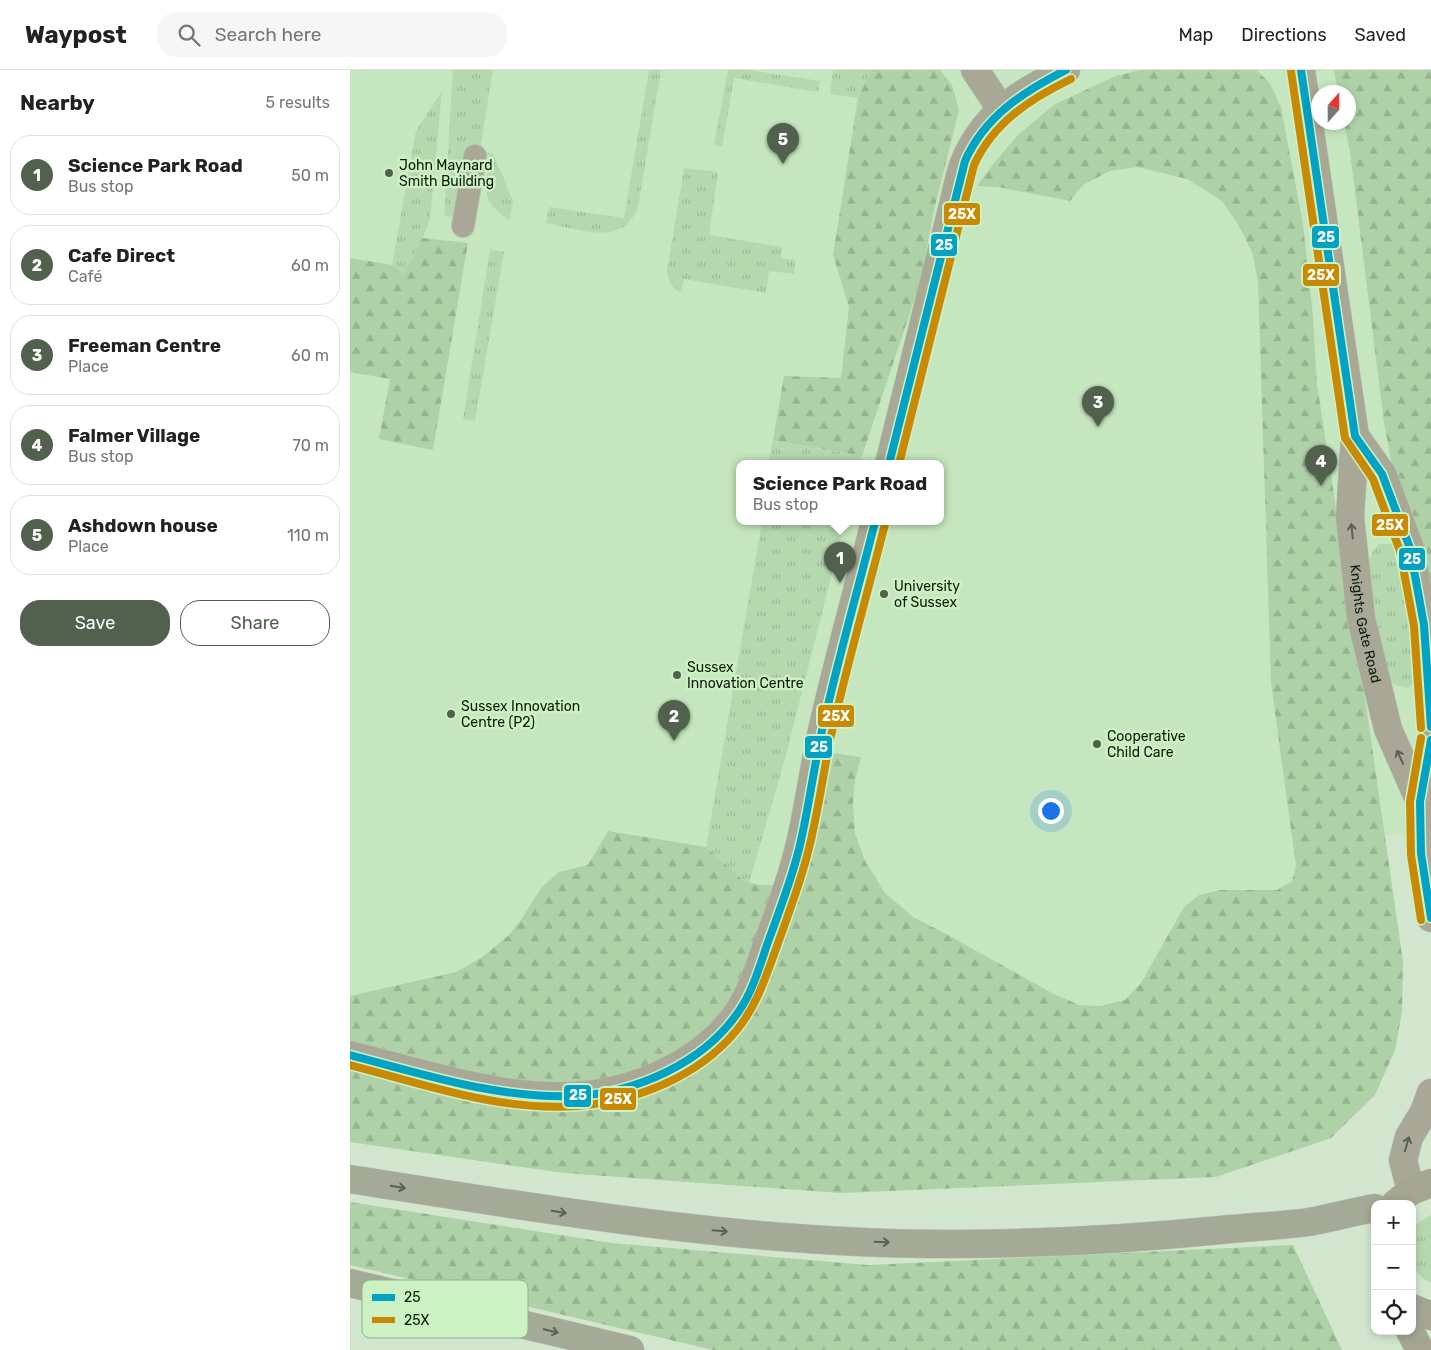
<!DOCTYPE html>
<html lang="en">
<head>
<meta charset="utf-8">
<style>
	:root { --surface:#fff; --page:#f6f6f6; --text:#222; --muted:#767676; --line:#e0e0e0; --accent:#51614e }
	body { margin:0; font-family:Rubik,sans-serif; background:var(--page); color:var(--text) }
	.controls { position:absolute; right:15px; bottom:15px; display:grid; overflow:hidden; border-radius:10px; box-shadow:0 2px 8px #0003 }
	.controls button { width:45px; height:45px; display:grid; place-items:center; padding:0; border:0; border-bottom:1px solid var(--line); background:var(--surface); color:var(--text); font:25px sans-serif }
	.compass { position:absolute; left:961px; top:15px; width:45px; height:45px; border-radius:50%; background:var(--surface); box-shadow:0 2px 8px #0003; rotate:21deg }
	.you { position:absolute; left:700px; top:740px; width:18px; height:18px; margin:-12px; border:4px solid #fff; border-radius:50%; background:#1a73e8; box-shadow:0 0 0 8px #1a73e833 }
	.badge { display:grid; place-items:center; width:32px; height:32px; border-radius:50%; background:var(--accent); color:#fff; font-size:16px; font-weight:700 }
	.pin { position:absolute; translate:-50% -41px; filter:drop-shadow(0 1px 2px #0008) }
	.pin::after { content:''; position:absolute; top:26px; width:18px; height:15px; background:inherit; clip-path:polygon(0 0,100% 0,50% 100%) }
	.popup { position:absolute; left:386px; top:390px; width:208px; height:65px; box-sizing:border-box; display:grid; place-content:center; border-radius:10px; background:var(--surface); filter:drop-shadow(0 1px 4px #0005); font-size:16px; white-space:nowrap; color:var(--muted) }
	.popup b { font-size:19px; color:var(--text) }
	.popup::after { content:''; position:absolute; left:50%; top:100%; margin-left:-10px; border:10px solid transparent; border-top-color:var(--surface) }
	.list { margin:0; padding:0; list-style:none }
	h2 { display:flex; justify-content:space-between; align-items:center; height:65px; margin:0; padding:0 20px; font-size:21px }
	h2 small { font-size:16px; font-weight:400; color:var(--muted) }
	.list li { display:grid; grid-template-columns:32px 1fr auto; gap:15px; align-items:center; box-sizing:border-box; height:80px; margin:0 10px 10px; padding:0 10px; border:1px solid var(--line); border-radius:20px }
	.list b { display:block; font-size:19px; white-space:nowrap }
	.list p { margin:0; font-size:16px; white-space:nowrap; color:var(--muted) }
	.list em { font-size:16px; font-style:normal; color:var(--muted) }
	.actions { display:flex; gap:10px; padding:15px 20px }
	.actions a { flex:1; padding:11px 0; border:1px solid var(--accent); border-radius:20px; text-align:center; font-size:18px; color:var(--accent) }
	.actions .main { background:var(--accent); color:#fff }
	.icon { flex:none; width:28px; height:28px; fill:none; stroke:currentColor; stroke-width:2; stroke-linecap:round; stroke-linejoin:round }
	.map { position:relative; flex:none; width:1081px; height:1280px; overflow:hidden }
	header { display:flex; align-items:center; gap:30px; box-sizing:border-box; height:70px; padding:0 25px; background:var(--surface); border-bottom:1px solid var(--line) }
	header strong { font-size:24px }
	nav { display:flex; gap:28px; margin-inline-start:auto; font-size:18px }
	.search { width:350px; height:45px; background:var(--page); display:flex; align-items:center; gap:12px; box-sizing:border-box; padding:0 18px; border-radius:20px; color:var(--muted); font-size:19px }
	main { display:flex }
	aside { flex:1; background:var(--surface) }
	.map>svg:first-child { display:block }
	.built { fill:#c6e6bf; fill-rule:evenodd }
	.grass { fill:url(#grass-tufts) }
	.forest { fill:url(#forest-firs) }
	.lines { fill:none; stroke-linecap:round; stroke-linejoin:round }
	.service-casing { stroke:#b4c4b0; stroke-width:24 }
	.minor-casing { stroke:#b4c4b0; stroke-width:29 }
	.secondary-casing { stroke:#b4c4b0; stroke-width:29 }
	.trunk-casing { stroke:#b4c4b0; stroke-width:29 }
	.service { stroke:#a9a896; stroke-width:22 }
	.minor { stroke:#a9a896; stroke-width:28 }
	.secondary { stroke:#a5a691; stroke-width:28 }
	.trunk { stroke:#a5aa96; stroke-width:28 }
	.bus-1-casing { stroke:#ccf1c3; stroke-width:11 }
	.bus-2-casing { stroke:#ccf1c3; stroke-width:11 }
	.bus-1 { stroke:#01a2c4; stroke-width:8 }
	.bus-2 { stroke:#c88a02; stroke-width:8 }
	.oneway { stroke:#5a6150 }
	.oneway2 { stroke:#586250 }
	.poi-dot { fill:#51614e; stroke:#ccf1c3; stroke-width:2 }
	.labels { text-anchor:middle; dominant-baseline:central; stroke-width:5; stroke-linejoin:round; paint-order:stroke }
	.poi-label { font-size:14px; fill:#0c1a09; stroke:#ccf1c3; text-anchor:start }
	.street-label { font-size:14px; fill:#0c1a09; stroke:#ccf1c3 }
	.key { fill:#ccf1c3; stroke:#92b08b; stroke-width:1 }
	.key-label { font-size:14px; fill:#0c1a09 }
	.line-badge { stroke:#ccf1c3; stroke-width:2 }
	.badge-label { font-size:14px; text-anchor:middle; font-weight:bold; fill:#fff }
</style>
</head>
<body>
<header>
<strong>Waypost</strong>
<div class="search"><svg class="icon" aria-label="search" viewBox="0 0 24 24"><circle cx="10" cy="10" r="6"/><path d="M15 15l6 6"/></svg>Search here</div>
<nav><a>Map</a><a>Directions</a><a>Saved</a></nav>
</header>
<main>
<aside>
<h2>Nearby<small>5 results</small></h2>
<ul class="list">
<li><span class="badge">1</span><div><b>Science Park Road</b><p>Bus stop</p></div><em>50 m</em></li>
<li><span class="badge">2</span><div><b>Cafe Direct</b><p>Café</p></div><em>60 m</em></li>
<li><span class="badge">3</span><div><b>Freeman Centre</b><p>Place</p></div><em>60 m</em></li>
<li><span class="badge">4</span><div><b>Falmer Village</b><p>Bus stop</p></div><em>70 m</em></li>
<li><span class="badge">5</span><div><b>Ashdown house</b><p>Place</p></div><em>110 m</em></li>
</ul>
<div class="actions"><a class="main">Save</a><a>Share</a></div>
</aside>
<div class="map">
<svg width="1081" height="1280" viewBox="0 0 1081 1280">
	<defs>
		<pattern id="grass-tufts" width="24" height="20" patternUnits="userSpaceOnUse" patternTransform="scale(1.25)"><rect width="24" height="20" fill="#b6d8af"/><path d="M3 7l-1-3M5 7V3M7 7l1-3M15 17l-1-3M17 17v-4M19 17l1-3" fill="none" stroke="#9bb995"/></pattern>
		<pattern id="forest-firs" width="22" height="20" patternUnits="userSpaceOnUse" patternTransform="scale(1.25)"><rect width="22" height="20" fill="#afd1a8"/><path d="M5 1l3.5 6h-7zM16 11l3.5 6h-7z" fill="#95b38f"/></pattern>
	</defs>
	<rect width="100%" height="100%" fill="#d2e6ce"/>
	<path class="built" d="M0 0H1081V761L1035 766 1053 892 1052 942 1045 980 1025 1025 981 1068 866 1107 491 1123 214 1103 0 1072ZM968 22H998V52H968ZM390 394H590V452H390Z"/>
	<g class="grass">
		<path d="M103 0H143L130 80 143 84 163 131 160 150C130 132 135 118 140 87L117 82 103 147 94 146Z"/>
		<path d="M299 0H311L288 137C273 178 229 159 196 153L199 137 274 148Z"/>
		<path d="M378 0H399L470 11 468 22 384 8 372 77 364 75Z"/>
		<path d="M483 0H521L508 28 480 24Z"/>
		<path d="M92 21 80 150 64 187 53 203 42 195 66 61Z"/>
		<path d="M334 98 368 102 359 165 432 177 431 188 445 190 444 204 419 201 416 223 334 209 331 222C321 218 319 212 317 202Z"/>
		<path d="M140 180 154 182 125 351 113 349Z"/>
		<path d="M423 370 512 386 510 394H418Z"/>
		<path d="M412 452H495L435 689 399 813 394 811 356 777Z"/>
		<path d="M1029 474H1041L1050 480 1057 506 1065 613 1057 618 1045 615 1036 607 1025 570 1018 492 1023 481Z"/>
		<path d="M1081 1145V1213L1072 1208 1062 1196V1161L1068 1153Z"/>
	</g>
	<g class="forest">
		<path d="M521 0H590L602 15 609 40 584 140 571 210 512 386 423 370 434 306 491 308 499 237 483 185 508 28Z"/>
		<path d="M790 0H906L919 12 931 37 953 154 963 246 967 314 1012 607 1053 892 1052 942 1045 980 1025 1025 981 1068 866 1107 491 1123 214 1103 0 1072V926L106 902 131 888 158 866 171 850 191 818 209 802 238 795 258 761 356 777 394 811 408 815H422L436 811 458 793 484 683 511 687 505 710 503 734 505 763 515 791 535 823 563 847 596 864 704 924 729 935 750 936 775 930 791 913 834 837 849 825 870 820H927L942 811 946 796 921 613 908 211 902 182 888 154 872 131 837 109 787 97 760 101 733 115 720 131 648 117 627 116 644 93 669 64 705 34 766 6Z"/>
		<path d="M984 0H1081V597L1034 353 1000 82 994 53 998 52V22H988Z"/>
		<path d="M72 168 118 173 83 380 29 369 40 309 0 302V188L42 195 53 203 64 187Z"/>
		<path d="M0 1132 262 1173 518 1195 943 1175 992 1280H363L0 1195Z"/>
	</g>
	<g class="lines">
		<g class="service-casing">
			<path id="service" d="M113 156 125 86"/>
		</g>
		<g class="minor-casing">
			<g id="minor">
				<path d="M625 0 651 39"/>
				<path id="s1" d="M951 0 1005 366 1000 447 1011 548 1038 659 1070 732"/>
				<path d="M1005 366 1032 404 1060 478 1074 555 1081 657"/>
				<path d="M539 394 605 127C608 113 611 98 617 86 638 41 674 21 716 0"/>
				<path d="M1081 670 1070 732 1071 783 1081 848"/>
				<path d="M0 985C80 1005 174 1038 257 1022 307 1012 360 984 389 941 402 920 410 895 418 872 431 837 444 802 452 765 459 732 464 698 471 665 487 593 507 523 525 452"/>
				<path d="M1061 1121 1053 1090 1059 1067 1074 1042 1081 1023"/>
			</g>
		</g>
		<g class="secondary-casing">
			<g id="secondary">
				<path d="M1045 1134 1061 1121 1081 1113"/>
				<path d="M1062 1238 1081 1246"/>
				<path d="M1060 1261 1070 1280"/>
			</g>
		</g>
		<g class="trunk-casing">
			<g id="trunk">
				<path d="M0 1109C198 1140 396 1174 597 1174 689 1174 780 1169 871 1160 900 1157 930 1156 959 1152 981 1148 1002 1142 1025 1138"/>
				<path d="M0 1213 280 1280"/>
			</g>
		</g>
		<use href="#service" class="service"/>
		<use href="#minor" class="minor"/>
		<use href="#secondary" class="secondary"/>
		<use href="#trunk" class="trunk"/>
		<g class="bus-1-casing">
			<g id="bus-1">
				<path d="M951 0 1005 366 1032 404 1060 478 1074 555 1081 657"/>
				<path d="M539 394 615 91C635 46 673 22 716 0"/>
				<path d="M1081 670 1070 732 1071 783 1081 848"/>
				<path d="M0 985C73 1004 148 1029 224 1026 286 1023 354 993 389 941 403 921 410 895 418 872 429 842 441 811 449 779 458 742 463 703 471 665 487 593 507 523 525 452"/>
			</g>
		</g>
		<g class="bus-2-casing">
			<g id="bus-2">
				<path d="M941 1 995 368 1023 409 1050 481 1064 556 1071 658"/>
				<path d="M549 394 624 95C644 52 680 29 721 9"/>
				<path d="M1071 850 1061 785 1060 732 1071 668"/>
				<path d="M0 995C73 1014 151 1042 228 1036 286 1031 348 1007 386 961 407 936 416 906 427 876 438 845 450 814 458 782 468 744 473 704 481 666 497 595 517 525 535 454"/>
			</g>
		</g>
		<use href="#bus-1" class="bus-1"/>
		<use href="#bus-2" class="bus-2"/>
	</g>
	<defs><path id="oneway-shaft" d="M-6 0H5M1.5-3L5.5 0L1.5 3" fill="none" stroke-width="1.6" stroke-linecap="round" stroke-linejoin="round" transform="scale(1.25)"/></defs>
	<g class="oneway">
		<use href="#oneway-shaft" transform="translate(1002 461) rotate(-96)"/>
		<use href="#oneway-shaft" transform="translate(1050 687) rotate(-114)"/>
		<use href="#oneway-shaft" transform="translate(1057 1074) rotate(-74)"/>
	</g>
	<g class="oneway2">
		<use href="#oneway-shaft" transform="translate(48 1117) rotate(9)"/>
		<use href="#oneway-shaft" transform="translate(209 1142) rotate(9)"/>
		<use href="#oneway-shaft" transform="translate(370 1161) rotate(5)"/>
		<use href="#oneway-shaft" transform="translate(532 1172) rotate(2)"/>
		<use href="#oneway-shaft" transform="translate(201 1261) rotate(14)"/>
	</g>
	<g class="poi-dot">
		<circle cx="39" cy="103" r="5"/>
		<circle cx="534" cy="524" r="5"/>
		<circle cx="327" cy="605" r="5"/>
		<circle cx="101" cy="644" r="5"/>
		<circle cx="747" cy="674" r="5"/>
	</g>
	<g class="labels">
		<g class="poi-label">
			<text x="49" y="95">John Maynard<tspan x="49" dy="16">Smith Building</tspan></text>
			<text x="544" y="516">University<tspan x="544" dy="16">of Sussex</tspan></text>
			<text x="337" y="597">Sussex<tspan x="337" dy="16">Innovation Centre</tspan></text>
			<text x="111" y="636">Sussex Innovation<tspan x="111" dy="16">Centre (P2)</tspan></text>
			<text x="757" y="666">Cooperative<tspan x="757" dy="16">Child Care</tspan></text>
		</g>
		<g class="street-label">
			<text stroke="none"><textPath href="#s1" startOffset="559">Knights Gate Road</textPath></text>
		</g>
	</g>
	<rect x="12" y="1210" width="166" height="58" rx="8" class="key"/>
	<rect x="22" y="1224" width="23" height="7" fill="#01a2c4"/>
	<rect x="22" y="1247" width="23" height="6" fill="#c88a02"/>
	<g class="key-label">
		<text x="54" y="1232">25</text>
		<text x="54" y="1255">25X</text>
	</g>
	<g class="line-badge">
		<rect x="593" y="132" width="38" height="24" rx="5" fill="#c88a02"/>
		<rect x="961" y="155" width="29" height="24" rx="5" fill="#01a2c4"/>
		<rect x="580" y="163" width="28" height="24" rx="5" fill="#01a2c4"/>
		<rect x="952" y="193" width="38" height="24" rx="5" fill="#c88a02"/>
		<rect x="1021" y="443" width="38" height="24" rx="5" fill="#c88a02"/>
		<rect x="1048" y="477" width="28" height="24" rx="5" fill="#01a2c4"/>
		<rect x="467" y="634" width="38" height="24" rx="5" fill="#c88a02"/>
		<rect x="454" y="665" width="29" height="24" rx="5" fill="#01a2c4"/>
		<rect x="213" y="1014" width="29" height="24" rx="5" fill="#01a2c4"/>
		<rect x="249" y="1017" width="38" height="24" rx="5" fill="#c88a02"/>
	</g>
	<g class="badge-label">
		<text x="612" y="149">25X</text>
		<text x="976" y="172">25</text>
		<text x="594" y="180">25</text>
		<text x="971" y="210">25X</text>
		<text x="1040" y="460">25X</text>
		<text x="1062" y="494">25</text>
		<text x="486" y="651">25X</text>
		<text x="469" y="682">25</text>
		<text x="228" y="1030">25</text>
		<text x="268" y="1034">25X</text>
	</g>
</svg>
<div class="controls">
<button>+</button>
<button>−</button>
<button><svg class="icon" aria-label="locate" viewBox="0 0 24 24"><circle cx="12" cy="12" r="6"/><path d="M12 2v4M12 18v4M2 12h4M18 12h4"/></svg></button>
</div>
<svg class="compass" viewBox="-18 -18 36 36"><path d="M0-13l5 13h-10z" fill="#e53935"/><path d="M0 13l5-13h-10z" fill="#767676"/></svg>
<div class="you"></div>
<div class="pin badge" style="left:490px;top:513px">1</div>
<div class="popup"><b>Science Park Road</b>Bus stop</div>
<div class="pin badge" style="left:324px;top:671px">2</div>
<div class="pin badge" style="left:748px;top:357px">3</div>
<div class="pin badge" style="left:971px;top:416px">4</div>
<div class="pin badge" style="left:433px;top:94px">5</div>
</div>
</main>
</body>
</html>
